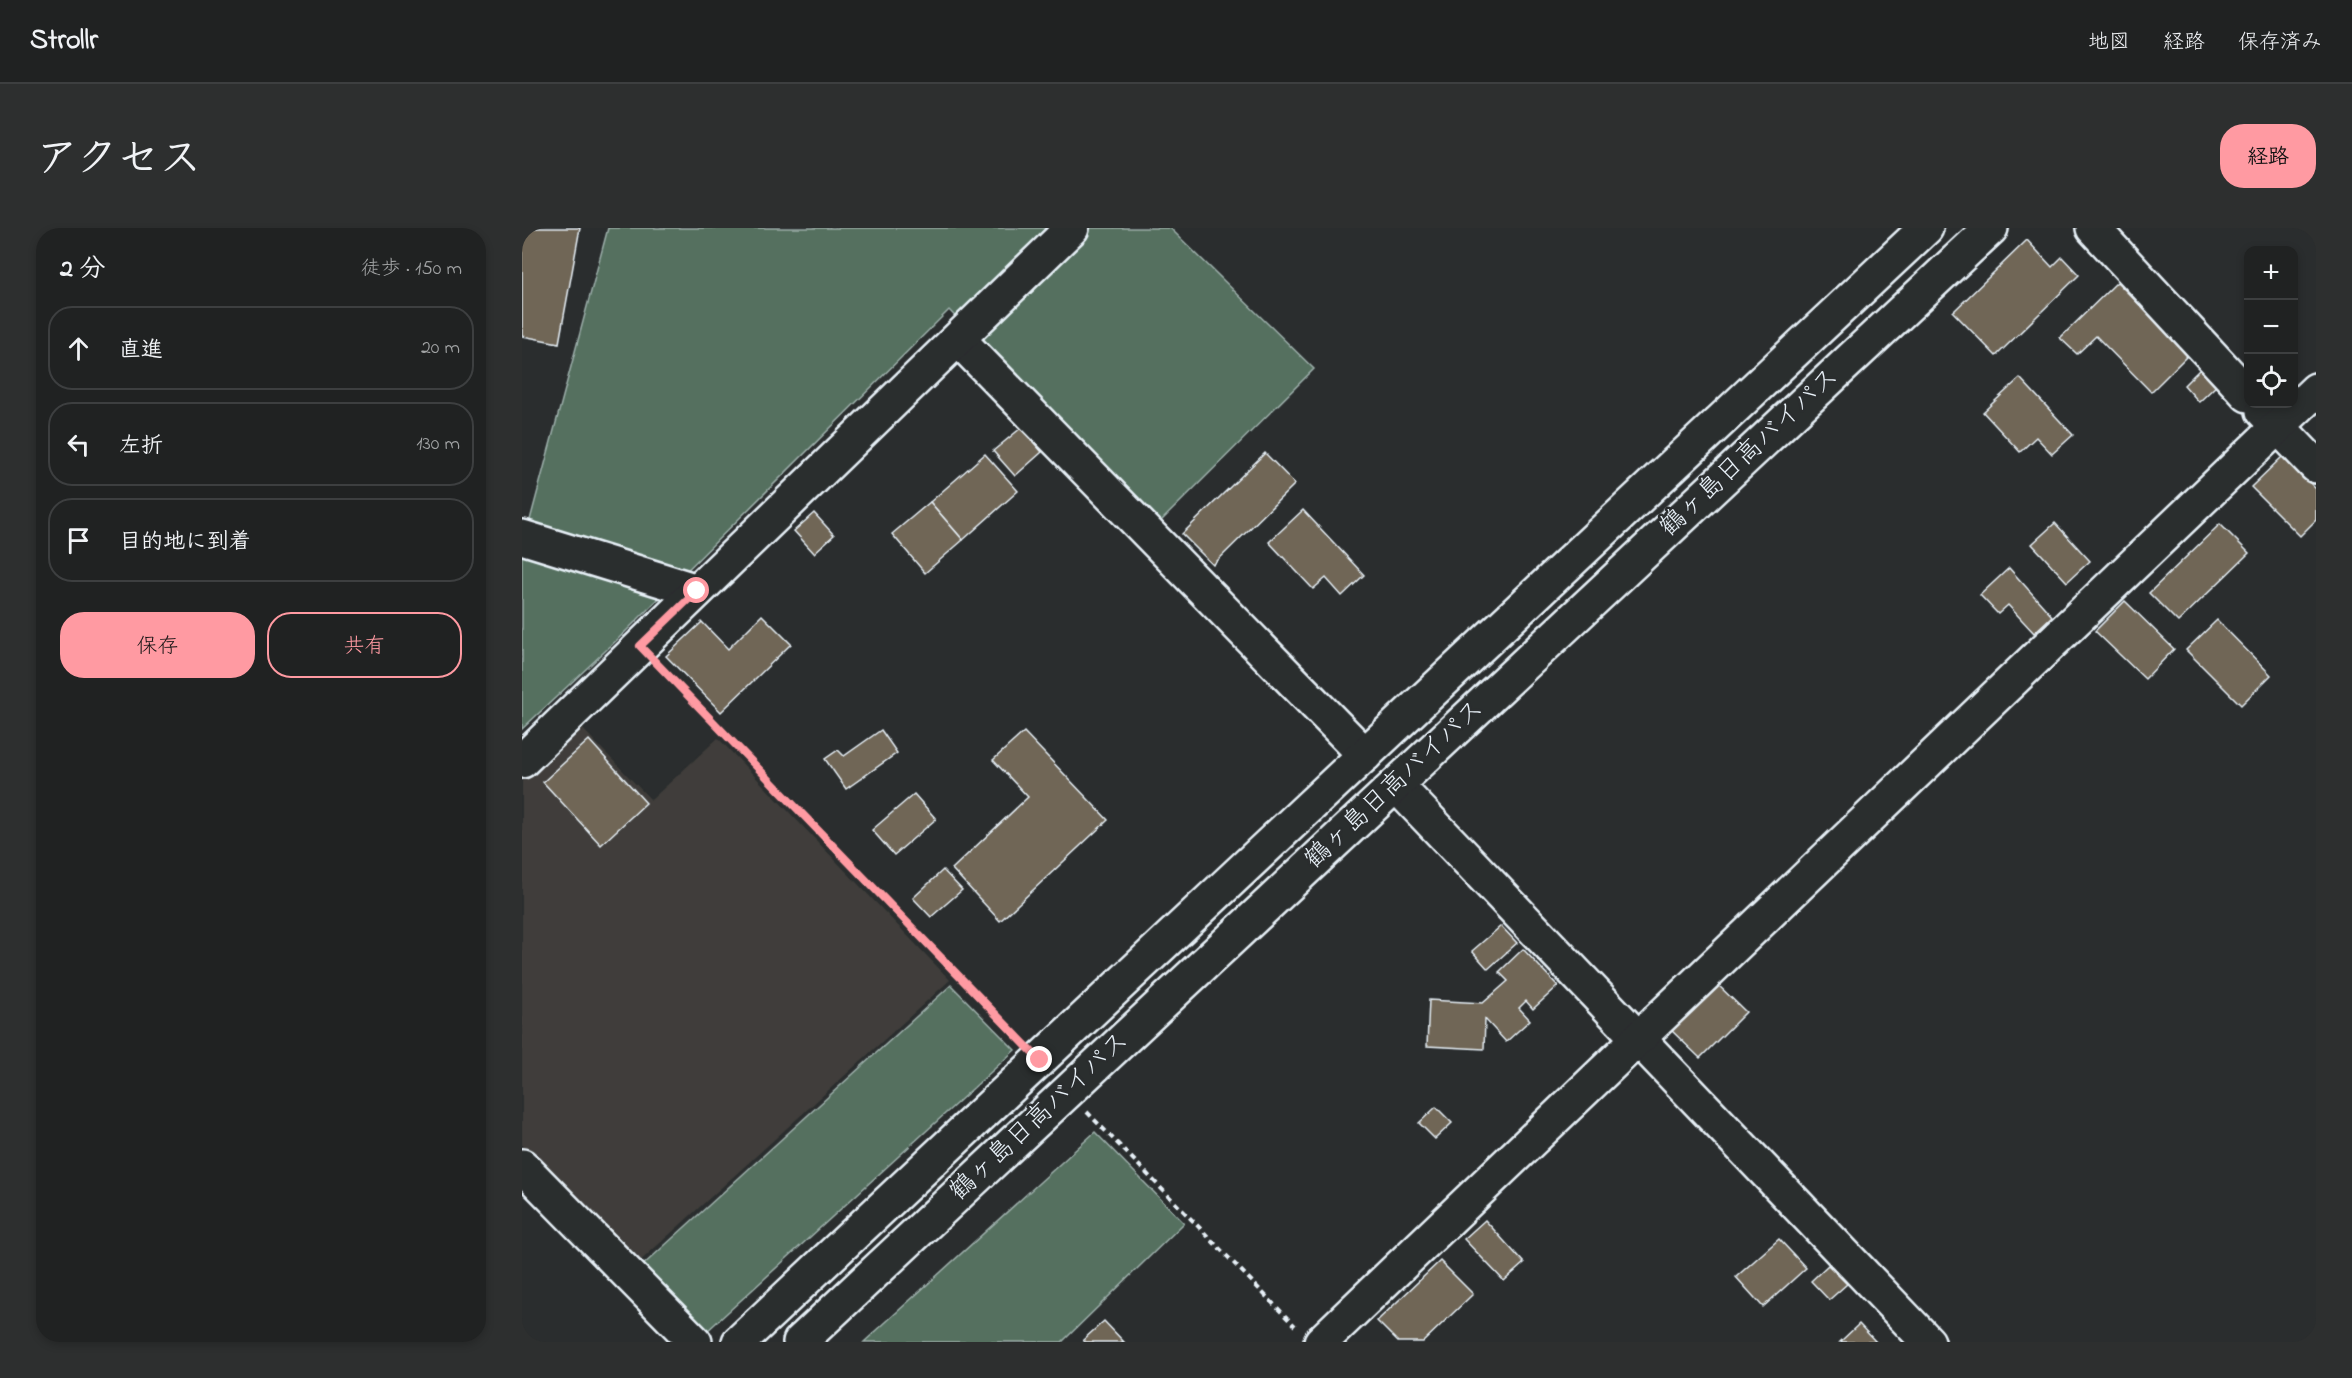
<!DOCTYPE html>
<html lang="ja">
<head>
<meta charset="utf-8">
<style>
	:root { --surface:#202222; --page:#2d2f2f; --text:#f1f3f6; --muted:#a2a4a5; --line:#3d3f40; --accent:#ff9aa2 }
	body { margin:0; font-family:"Indie Flower","Klee One",sans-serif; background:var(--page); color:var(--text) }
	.controls { position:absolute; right:18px; top:18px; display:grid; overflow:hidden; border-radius:12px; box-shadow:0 3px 9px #0003 }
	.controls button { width:54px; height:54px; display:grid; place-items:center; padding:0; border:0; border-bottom:2px solid var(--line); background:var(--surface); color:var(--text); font:30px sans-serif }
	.stop { position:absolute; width:18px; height:18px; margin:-14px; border:4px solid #ff9aa2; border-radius:50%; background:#fff }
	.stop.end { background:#ff9aa2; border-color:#fff; box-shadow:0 2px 6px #0008 }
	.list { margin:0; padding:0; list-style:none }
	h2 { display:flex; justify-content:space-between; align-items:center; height:78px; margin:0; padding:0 24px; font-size:26px }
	h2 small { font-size:20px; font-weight:400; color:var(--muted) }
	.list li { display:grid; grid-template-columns:39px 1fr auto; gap:18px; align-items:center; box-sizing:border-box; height:84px; margin:0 12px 12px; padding:0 12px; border:2px solid var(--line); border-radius:24px }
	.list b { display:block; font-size:22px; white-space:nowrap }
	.list em { font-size:20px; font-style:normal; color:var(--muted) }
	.actions { display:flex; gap:12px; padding:18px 24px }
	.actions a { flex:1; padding:14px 0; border:2px solid var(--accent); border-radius:24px; text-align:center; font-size:21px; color:var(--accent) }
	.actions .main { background:var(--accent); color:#111 }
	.icon { flex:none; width:33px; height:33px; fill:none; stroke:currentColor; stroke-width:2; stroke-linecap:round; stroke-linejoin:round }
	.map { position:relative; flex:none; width:1794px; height:1114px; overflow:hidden; border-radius:24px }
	header { display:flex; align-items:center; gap:36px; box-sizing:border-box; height:84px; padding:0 30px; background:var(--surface); border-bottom:2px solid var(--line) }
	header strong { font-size:28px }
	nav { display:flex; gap:33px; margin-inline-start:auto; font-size:21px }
	.intro { display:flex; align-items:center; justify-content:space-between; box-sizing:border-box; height:144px; padding:0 36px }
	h1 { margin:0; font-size:42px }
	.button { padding:15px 27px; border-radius:24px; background:var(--accent); color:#111; font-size:21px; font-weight:700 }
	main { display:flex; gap:36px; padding:0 36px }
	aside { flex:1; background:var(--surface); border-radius:24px; box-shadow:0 3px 9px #0003 }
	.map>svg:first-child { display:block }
	.built { fill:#3f3e3a }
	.green { fill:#55705f; stroke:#9eb0ac; stroke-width:1.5 }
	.building { fill:#706657; stroke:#e8f1f8; stroke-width:1.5 }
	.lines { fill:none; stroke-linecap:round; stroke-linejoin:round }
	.street-casing { stroke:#e8f1f8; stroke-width:38 }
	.secondary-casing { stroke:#e8f1f8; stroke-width:38 }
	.highway-casing { stroke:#e8f1f8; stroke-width:38 }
	.path { stroke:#e8f1f8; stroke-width:4; stroke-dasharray:6 4.5; stroke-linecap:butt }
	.street { stroke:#2a2d2e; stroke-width:33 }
	.secondary { stroke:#2a2d2e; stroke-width:33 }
	.highway { stroke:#2a2d2e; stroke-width:33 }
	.route { stroke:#ff9aa2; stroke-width:8 }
	.labels { text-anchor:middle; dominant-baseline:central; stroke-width:5; stroke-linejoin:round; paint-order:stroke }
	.street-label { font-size:26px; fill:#e8f1f8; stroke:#2a2d2e }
</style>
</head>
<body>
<header>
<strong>Strollr</strong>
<nav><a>地図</a><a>経路</a><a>保存済み</a></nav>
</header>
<div class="intro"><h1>アクセス</h1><a class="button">経路</a></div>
<main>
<aside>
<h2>2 分<small>徒歩 · 150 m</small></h2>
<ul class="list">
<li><svg class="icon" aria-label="ahead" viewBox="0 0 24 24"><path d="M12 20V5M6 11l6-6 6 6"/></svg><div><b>直進</b></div><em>20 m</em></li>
<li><svg class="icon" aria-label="left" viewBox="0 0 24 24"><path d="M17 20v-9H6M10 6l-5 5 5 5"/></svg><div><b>左折</b></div><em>130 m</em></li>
<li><svg class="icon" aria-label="arrive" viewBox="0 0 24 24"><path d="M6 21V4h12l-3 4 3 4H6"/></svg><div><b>目的地に到着</b></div></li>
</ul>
<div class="actions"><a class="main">保存</a><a>共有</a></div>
</aside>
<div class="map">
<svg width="1794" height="1114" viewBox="0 0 1794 1114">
	<rect width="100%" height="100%" fill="#2a2d2e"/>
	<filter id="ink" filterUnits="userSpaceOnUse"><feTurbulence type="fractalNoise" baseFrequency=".0167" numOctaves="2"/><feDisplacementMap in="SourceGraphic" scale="12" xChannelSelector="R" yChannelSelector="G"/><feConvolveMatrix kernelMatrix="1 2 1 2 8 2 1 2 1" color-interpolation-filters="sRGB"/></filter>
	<g filter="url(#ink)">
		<path class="built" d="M57 497 129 572 196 510 428 752 115 1036 0 921V553Z"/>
		<g class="green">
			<path d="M86 0H648L792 141 635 297 427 82 97 410 0 501V322Z"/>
			<path d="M429 757 493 822 184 1104 119 1039Z"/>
			<path d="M573 904 662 995 540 1114H342Z"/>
		</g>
		<g class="building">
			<path d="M0 0H58L37 115 0 108Z"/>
			<path d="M1505 12 1530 39 1540 29 1557 47 1474 128 1431 84Z"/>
			<path d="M1595 54 1667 126 1629 164 1574 108 1555 126 1538 110Z"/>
			<path d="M1679 140 1695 157 1677 174 1662 157Z"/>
			<path d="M1498 150 1551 207 1530 226 1514 209 1498 224 1461 184Z"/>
			<path d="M499 200 520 224 493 248 471 223Z"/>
			<path d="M743 225 773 256 691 337 660 306Z"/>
			<path d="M463 226 496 263 441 312 408 274Z"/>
			<path d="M1761 228 1794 261V292L1778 308 1729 259Z"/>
			<path d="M408 274 441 312 403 345 370 306Z"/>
			<path d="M781 282 842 347 820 368 804 350 791 361 747 314Z"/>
			<path d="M292 285 312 307 292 325 272 303Z"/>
			<path d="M1533 295 1568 333 1545 354 1510 316Z"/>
			<path d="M1698 296 1727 325 1656 394 1627 365Z"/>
			<path d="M1487 340 1530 388 1512 405 1486 377 1476 386 1458 367Z"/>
			<path d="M1603 373 1652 421 1623 451 1573 403Z"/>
			<path d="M240 387 269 416 199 484 144 428 180 394 206 421Z"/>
			<path d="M1695 392 1749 447 1719 477 1664 422Z"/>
			<path d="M359 502 375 525 324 561 303 531 316 522 322 528Z"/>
			<path d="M502 504 586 592 478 693 430 641 506 569 471 532Z"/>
			<path d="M67 512 124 575 79 617 21 554Z"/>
			<path d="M392 566 414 591 372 627 350 602Z"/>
			<path d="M421 642 440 662 409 689 391 670Z"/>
			<path d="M979 698 995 715 966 741 950 723Z"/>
			<path d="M1001 721 1036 758 1011 781 1004 773 997 780 1008 792 984 814 963 791 962 821 905 818 907 772 961 775 986 753 977 744Z"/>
			<path d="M1194 755 1224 784 1178 830 1148 801Z"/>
			<path d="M914 879 930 895 913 911 897 895Z"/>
			<path d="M963 992 1002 1035 982 1053 942 1011Z"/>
			<path d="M1257 1011 1284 1040 1241 1079 1214 1049Z"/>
			<path d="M918 1033 951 1066 901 1114H876L855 1093Z"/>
			<path d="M1306 1037 1325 1056 1307 1072 1289 1053Z"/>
			<path d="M582 1093 602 1114H563L561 1112Z"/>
			<path d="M1337 1096 1354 1114H1318Z"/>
		</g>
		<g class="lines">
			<g class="street-casing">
				<g id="street">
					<path d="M1571 0 1726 167"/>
					<path d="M436 111 843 527"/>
					<path d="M1741 183 1794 238"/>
					<path d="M0 309 175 363"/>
					<path d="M874 557 1406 1114"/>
					<path d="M0 938 173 1114"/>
					<path d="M799 1114 1794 162"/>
				</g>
			</g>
			<g class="secondary-casing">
				<path id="secondary" d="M0 533 550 0"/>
			</g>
			<g class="highway-casing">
				<g id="highway">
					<path d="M217 1114 1404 0"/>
					<path d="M278 1114 1469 0"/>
				</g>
			</g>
			<g class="path">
				<path d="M139 440 496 810"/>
				<path d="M565 884 773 1098"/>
			</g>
			<use href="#street" class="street"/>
			<use href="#secondary" class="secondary"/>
			<use href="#highway" class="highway"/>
		</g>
	</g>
	<g class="lines" filter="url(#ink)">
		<path class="route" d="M175 363 118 418 518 832"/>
	</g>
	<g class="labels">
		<g class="street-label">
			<text transform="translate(1228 225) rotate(-43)">鶴ヶ島日高バイパス</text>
			<text transform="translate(873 557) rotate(-43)">鶴ヶ島日高バイパス</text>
			<text transform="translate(518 889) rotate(-43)">鶴ヶ島日高バイパス</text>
		</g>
	</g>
</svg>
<div class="controls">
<button>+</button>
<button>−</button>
<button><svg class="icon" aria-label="locate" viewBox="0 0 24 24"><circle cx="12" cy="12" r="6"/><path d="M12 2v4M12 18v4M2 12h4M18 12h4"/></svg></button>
</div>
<div class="stop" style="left:175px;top:363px"></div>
<div class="stop end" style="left:518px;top:832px"></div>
</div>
</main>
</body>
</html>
